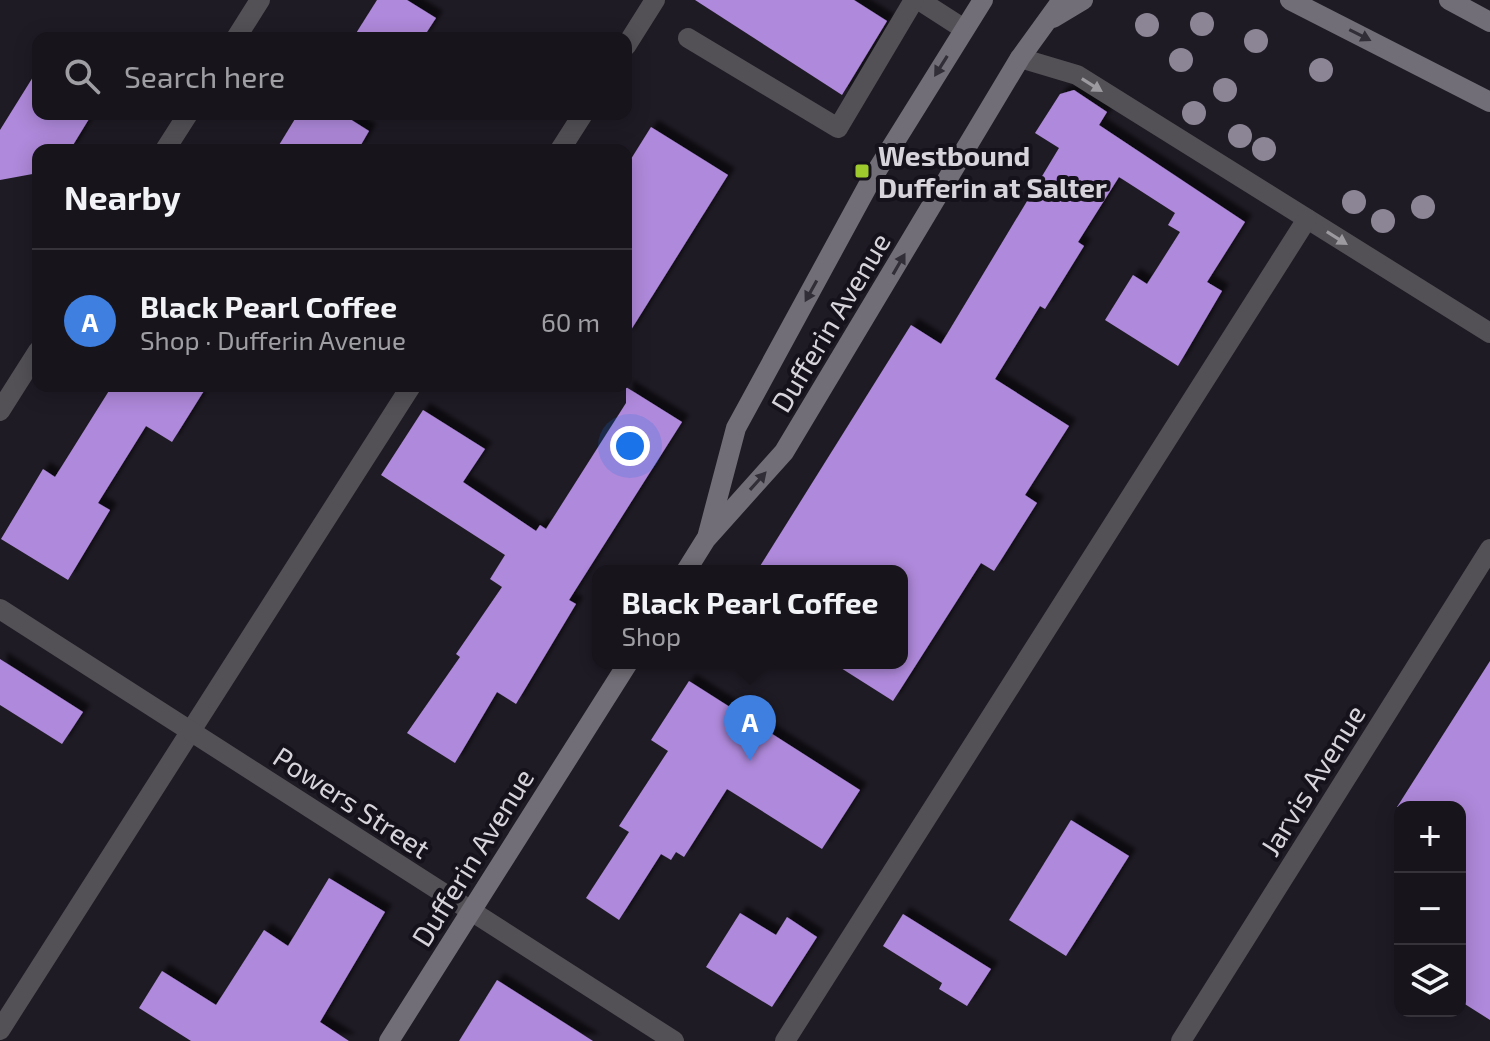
<!DOCTYPE html>
<html lang="en">
<head>
<meta charset="utf-8">
<style>
	:root { --surface:#17141c; --page:#201d25; --text:#f1f3f6; --muted:#9e9ea3; --line:#36333b; --accent:#1a73e8 }
	body { margin:0; font-family:"Exo 2",sans-serif; background:var(--page); color:var(--text) }
	.controls { position:absolute; right:24px; bottom:24px; display:grid; overflow:hidden; border-radius:16px; box-shadow:0 4px 20px #0003 }
	.controls button { width:72px; height:72px; display:grid; place-items:center; padding:0; border:0; border-bottom:2px solid var(--line); background:var(--surface); color:var(--text); font:40px sans-serif }
	.you { position:absolute; left:630px; top:446px; width:28px; height:28px; margin:-20px; border:6px solid #fff; border-radius:50%; background:#1a73e8; box-shadow:0 0 0 12px #1a73e833 }
	.badge { display:grid; place-items:center; width:52px; height:52px; border-radius:50%; background:var(--accent); color:#fff; font-size:26px; font-weight:700 }
	.pin { position:absolute; translate:-50% -66px; filter:drop-shadow(0 2px 4px #0008) }
	.pin::after { content:''; position:absolute; top:42px; width:28px; height:24px; background:inherit; clip-path:polygon(0 0,100% 0,50% 100%) }
	.popup { position:absolute; left:592px; top:565px; width:316px; height:104px; box-sizing:border-box; display:grid; place-content:center; border-radius:16px; background:var(--surface); filter:drop-shadow(0 2px 6px #0005); font-size:26px; white-space:nowrap; color:var(--muted) }
	.popup b { font-size:30px; color:var(--text) }
	.popup::after { content:''; position:absolute; left:50%; top:100%; margin-left:-16px; border:16px solid transparent; border-top-color:var(--surface) }
	.list { margin:0; padding:0; list-style:none }
	h2 { display:flex; justify-content:space-between; align-items:center; height:104px; margin:0; padding:0 32px; font-size:34px }
	h2 small { font-size:26px; font-weight:400; color:var(--muted) }
	.list li { display:grid; grid-template-columns:52px 1fr auto; gap:24px; align-items:center; box-sizing:border-box; height:144px; padding:0 32px; border-top:2px solid var(--line) }
	.list b { display:block; font-size:30px; white-space:nowrap }
	.list p { margin:0; font-size:26px; white-space:nowrap; color:var(--muted) }
	.list em { font-size:26px; font-style:normal; color:var(--muted) }
	.icon { flex:none; width:44px; height:44px; fill:none; stroke:currentColor; stroke-width:2; stroke-linecap:round; stroke-linejoin:round }
	.map { position:relative; flex:none; width:1490px; height:1041px; overflow:hidden }
	.search { position:absolute; background:var(--surface); box-shadow:0 4px 20px #0003; left:32px; top:32px; width:600px; height:88px; display:flex; align-items:center; gap:20px; box-sizing:border-box; padding:0 28px; border-radius:16px; color:var(--muted); font-size:30px }
	.panel { position:absolute; background:var(--surface); box-shadow:0 4px 20px #0003; left:32px; top:144px; width:600px; height:248px; border-radius:16px }
	.map>svg:first-child { display:block }
	.building { fill:#af89db; filter:url(#shadow) }
	.lines { fill:none; stroke-linecap:round; stroke-linejoin:round }
	.lane { stroke:#535156; stroke-width:20 }
	.street { stroke:#535156; stroke-width:20 }
	.secondary { stroke:#726e77; stroke-width:20 }
	.tree { fill:#8c8596 }
	.oneway { fill:#322e37 }
	.oneway2 { fill:#9c999f }
	.poi-dot { fill:#9eca2e; stroke:#16121b; stroke-width:3 }
	.labels { text-anchor:middle; dominant-baseline:central; stroke-width:8; stroke-linejoin:round; paint-order:stroke }
	.poi-label { font-size:28px; font-weight:bold; fill:#d7d4db; stroke:#16121b; text-anchor:start }
	.street-label { font-size:28px; fill:#d7d4db; stroke:#16121b }
</style>
</head>
<body>
<div class="map">
<svg width="1490" height="1041" viewBox="0 0 1490 1041">
	<defs>
		<filter id="shadow"><feDropShadow dx="7" dy="-7" stdDeviation="2" flood-color="#0009"/></filter>
	</defs>
	<rect width="100%" height="100%" fill="#1f1b25"/>
	<g class="building">
		<path d="M377 0H407L436 18 423 38H353Z"/>
		<path d="M695 0H854L887 21 842 95Z"/>
		<path d="M38 69V114H92L70 150H38V173L0 180V130Z"/>
		<path d="M1074 90 1107 112 1099 125 1245 222 1207 282 1222 291 1178 366 1105 320 1133 275 1147 284 1180 232 1168 225 1175 213 1119 177 1078 242 1084 246 1045 309 1040 306 995 379 1069 426 1025 495 1037 503 994 571 981 563 893 701 833 663H902V571H757L911 325 941 344 1059 148 1035 133 1060 94Z"/>
		<path d="M298 114H342L369 131 358 150H276Z"/>
		<path d="M651 127 728 175 626 338V167Z"/>
		<path d="M112 386H207L172 442 146 426 98 503 110 510 68 580 1 539 43 469 55 477Z"/>
		<path d="M626 387 682 422 569 600 576 604 516 704 497 692 455 763 407 733 460 657 456 654 502 587 490 579 505 555 381 475 423 410 485 449 463 482 536 531 540 525 546 529 626 403Z"/>
		<path d="M0 659 83 712 62 744 0 705Z"/>
		<path d="M1490 661V1020L1460 1001V807H1397Z"/>
		<path d="M689 681 860 790 822 849 727 789 684 857 676 852 671 860 661 854 619 920 586 898 629 832 619 826 668 751 651 740Z"/>
		<path d="M1071 820 1129 856 1066 956 1009 920Z"/>
		<path d="M329 878 385 912 320 1022 349 1041H191L139 1008 162 971 216 1005 264 930 288 946Z"/>
		<path d="M740 913 776 935 787 917 817 937 772 1007 706 967Z"/>
		<path d="M903 914 991 969 967 1006 939 989 942 983 883 946Z"/>
		<path d="M497 980 593 1041H459Z"/>
	</g>
	<g class="lines">
		<g class="lane">
			<path d="M919 0 964 29"/>
			<path d="M688 38 838 128 914 0"/>
			<path d="M626 46 655 0"/>
			<path d="M1020 58 1077 75 1490 333"/>
			<path d="M560 150 583 114"/>
			<path d="M0 1030 411 386"/>
			<path d="M785 1041 1307 219"/>
		</g>
		<g class="street">
			<path d="M236 38 260 0"/>
			<path d="M165 150 188 114"/>
			<path d="M0 411 38 351"/>
			<path d="M0 609 674 1041"/>
			<path d="M1181 1041 1490 549"/>
		</g>
		<g class="secondary">
			<path d="M1290 0 1490 102"/>
			<path d="M1449 0 1490 22"/>
			<path d="M1053 18 1083 0"/>
			<path d="M708 534 736 428 871 180 983 0"/>
			<path d="M686 571 706 539 784 452 1020 58 1062 0"/>
			<path d="M389 1041 628 663"/>
		</g>
	</g>
	<g class="tree">
		<circle cx="1202" cy="24" r="12"/>
		<circle cx="1147" cy="25" r="12"/>
		<circle cx="1256" cy="41" r="12"/>
		<circle cx="1181" cy="60" r="12"/>
		<circle cx="1321" cy="70" r="12"/>
		<circle cx="1225" cy="90" r="12"/>
		<circle cx="1194" cy="113" r="12"/>
		<circle cx="1240" cy="136" r="12"/>
		<circle cx="1264" cy="149" r="12"/>
		<circle cx="1354" cy="202" r="12"/>
		<circle cx="1423" cy="207" r="12"/>
		<circle cx="1383" cy="221" r="12"/>
	</g>
	<defs><path id="oneway-solid" d="M-6-.8H1V-3.2L6.5 0L1 3.2V.8H-6Z" transform="scale(2)"/></defs>
	<g class="oneway">
		<use href="#oneway-solid" transform="translate(1360 35) rotate(27)"/>
		<use href="#oneway-solid" transform="translate(941 66) rotate(122)"/>
		<use href="#oneway-solid" transform="translate(899 264) rotate(-60)"/>
		<use href="#oneway-solid" transform="translate(811 291) rotate(119)"/>
		<use href="#oneway-solid" transform="translate(758 481) rotate(-48)"/>
	</g>
	<g class="oneway2">
		<use href="#oneway-solid" transform="translate(1092 85) rotate(32)"/>
		<use href="#oneway-solid" transform="translate(1337 238) rotate(32)"/>
	</g>
	<rect class="poi-dot" x="854" y="163" width="16" height="16" rx="4"/>
	<g class="labels">
		<g class="poi-label">
			<text x="878" y="155">Westbound<tspan x="878" dy="32">Dufferin at Salter</tspan></text>
		</g>
		<g class="street-label">
			<text transform="translate(830 322) rotate(-59)">Dufferin Avenue</text>
			<text transform="translate(1312 780) rotate(-58)">Jarvis Avenue</text>
			<text transform="translate(352 802) rotate(33)">Powers Street</text>
			<text transform="translate(472 857) rotate(-58)">Dufferin Avenue</text>
		</g>
	</g>
</svg>
<div class="controls">
<button>+</button>
<button>−</button>
<button><svg class="icon" aria-label="layers" viewBox="0 0 24 24"><path d="M12 4l9 5-9 5-9-5zM3 14l9 5 9-5"/></svg></button>
</div>
<div class="you"></div>
<div class="pin badge" style="left:750px;top:761px;background:#3f7fe0">A</div>
<div class="popup"><b>Black Pearl Coffee</b>Shop</div>
<div class="search"><svg class="icon" aria-label="search" viewBox="0 0 24 24"><circle cx="10" cy="10" r="6"/><path d="M15 15l6 6"/></svg>Search here</div>
<section class="panel">
<h2>Nearby<small></small></h2>
<ul class="list">
<li><span class="badge" style="background:#3f7fe0">A</span><div><b>Black Pearl Coffee</b><p>Shop · Dufferin Avenue</p></div><em>60 m</em></li>
</ul>
</section>
</div>
</body>
</html>
